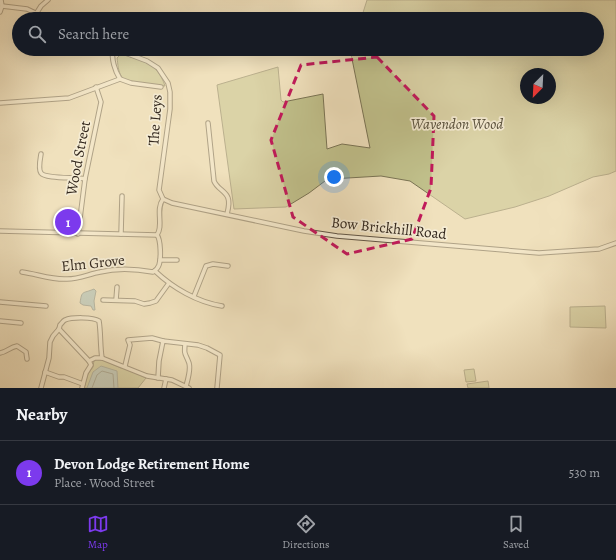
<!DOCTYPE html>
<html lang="en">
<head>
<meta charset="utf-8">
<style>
	:root { --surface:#171b24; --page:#242831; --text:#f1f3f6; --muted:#9ea1a6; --line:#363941; --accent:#7c3aed }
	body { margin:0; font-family:Alegreya,serif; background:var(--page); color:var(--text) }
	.compass { position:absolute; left:520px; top:68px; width:36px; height:36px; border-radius:50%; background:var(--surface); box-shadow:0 4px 16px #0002; rotate:204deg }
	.you { position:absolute; left:334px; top:177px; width:14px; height:14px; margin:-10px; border:3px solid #fff; border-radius:50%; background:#1a73e8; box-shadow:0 0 0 6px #1a73e833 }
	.badge { display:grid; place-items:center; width:26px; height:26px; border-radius:50%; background:var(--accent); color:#fff; font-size:13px; font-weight:700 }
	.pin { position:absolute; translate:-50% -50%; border:2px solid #fff; box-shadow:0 1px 4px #0006 }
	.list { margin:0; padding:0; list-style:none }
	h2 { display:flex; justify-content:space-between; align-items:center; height:52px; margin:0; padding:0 16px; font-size:17px }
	h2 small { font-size:13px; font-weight:400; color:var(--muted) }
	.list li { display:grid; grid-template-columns:26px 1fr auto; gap:12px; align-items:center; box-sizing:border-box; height:64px; padding:0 16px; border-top:1px solid var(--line) }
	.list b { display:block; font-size:15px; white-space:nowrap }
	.list p { margin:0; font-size:13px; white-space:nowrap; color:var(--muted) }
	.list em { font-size:13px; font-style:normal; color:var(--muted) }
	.icon { flex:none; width:22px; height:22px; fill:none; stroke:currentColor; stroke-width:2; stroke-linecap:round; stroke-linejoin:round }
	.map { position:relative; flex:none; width:616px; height:388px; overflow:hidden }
	.search { position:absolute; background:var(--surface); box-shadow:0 4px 16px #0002; left:12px; right:12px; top:12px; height:44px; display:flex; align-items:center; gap:10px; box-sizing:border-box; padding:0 14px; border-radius:22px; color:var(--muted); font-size:15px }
	.sheet { height:116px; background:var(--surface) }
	nav { display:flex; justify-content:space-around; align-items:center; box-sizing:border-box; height:56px; border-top:1px solid var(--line); background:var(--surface); font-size:11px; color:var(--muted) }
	nav a { display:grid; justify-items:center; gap:2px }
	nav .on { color:var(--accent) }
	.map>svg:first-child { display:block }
	.green { fill:#c1c18c; stroke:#7a7455; fill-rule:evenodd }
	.water { fill:#9ebbbb; stroke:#73807c }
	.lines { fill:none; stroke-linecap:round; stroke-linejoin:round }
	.shore { stroke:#68726c; stroke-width:1 }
	.minor-casing { stroke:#625646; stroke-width:5.5 }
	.minor { stroke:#f5ecd4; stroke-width:3.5 }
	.marked { fill:none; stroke:#c2185b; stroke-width:3; stroke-dasharray:8 5; stroke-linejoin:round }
	.labels { text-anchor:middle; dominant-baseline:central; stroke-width:3.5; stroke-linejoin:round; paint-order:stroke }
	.street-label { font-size:15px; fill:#33281e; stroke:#f5ecd4 }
	.park-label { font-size:15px; font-style:italic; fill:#564e3a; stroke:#f5ecd4 }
</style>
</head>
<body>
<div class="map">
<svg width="616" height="388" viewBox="0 0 616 388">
	<rect width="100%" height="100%" fill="#f0e1bd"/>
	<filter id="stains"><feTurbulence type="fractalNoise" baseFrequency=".005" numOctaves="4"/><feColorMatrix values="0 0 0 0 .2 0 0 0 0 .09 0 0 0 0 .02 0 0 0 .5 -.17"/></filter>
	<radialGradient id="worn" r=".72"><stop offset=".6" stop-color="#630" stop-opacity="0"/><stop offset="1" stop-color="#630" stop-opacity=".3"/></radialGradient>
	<g class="green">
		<path d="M367 0H616V171L609 174 593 177 549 196 515 207 465 219 410 181 381 176 331 179 329 170V178L309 193 286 207 234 209 217 85 278 67 281 100 283 102 323 94 327 149 342 144 370 148 350 49H597V19H361ZM526 74H550V98H526Z"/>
		<path d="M121 54C143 61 157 62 165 86 155 85 128 85 122 77 118 72 118 64 117 58Z"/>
		<path d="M605 306 606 328 570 327V307Z"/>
		<path d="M98 358 121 368H124L146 378 138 388H84L88 374 93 367 94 360Z"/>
		<path d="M474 369 476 381 466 382 464 370Z"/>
		<path d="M488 381 489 388H468L467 384Z"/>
	</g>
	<g class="water">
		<path d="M94 289 96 291 94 301 95 310H93L91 306 83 305 80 303C82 290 82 294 94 289Z"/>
		<path d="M101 366 117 371 118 388H87L93 372Z"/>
	</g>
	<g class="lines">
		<path class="shore" d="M92 388 97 375 102 371 113 374 114 388"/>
		<g class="minor-casing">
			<g id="minor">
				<path d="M2 6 27 9 48 19"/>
				<path d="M0 12 2 6 1 0"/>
				<path d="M36 14 41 6 48 0"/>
				<path d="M113 49C111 59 115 71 120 79"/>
				<path d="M115 49 147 61 158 68 168 83 170 92V109L159 190 163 199"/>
				<path d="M0 103 69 98 120 79 131 83 161 87"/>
				<path d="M208 123 214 181C217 189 226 191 228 198 230 203 228 210 227 214"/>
				<path d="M41 154C40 160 38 169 41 173 45 179 76 177 85 179"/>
				<path d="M163 199 172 203 304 231 337 236 539 253 599 249 616 243"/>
				<path d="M0 231 157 235"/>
				<path d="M78 234 85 179 101 102 96 87"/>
				<path d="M121 234 122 196"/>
				<path d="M157 235C164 225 155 210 163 199"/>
				<path d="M160 260H177"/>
				<path d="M155 271C173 288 197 302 222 306"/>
				<path d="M22 272C37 274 52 280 67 279 79 279 89 274 100 272 117 268 136 269 153 272 156 270 158 268 159 265 161 259 161 240 157 235"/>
				<path d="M194 296 206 266 213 264 228 266"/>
				<path d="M103 300 135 301 144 304 150 303 156 301 169 283"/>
				<path d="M116 300 117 287"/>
				<path d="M0 302 46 306"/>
				<path d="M0 321 21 323"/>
				<path d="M185 344C184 356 185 352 189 363 191 370 188 379 186 386"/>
				<path d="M0 353C7 352 10 347 17 346L26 352 27 359"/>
				<path d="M89 361 59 329 60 325C62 323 63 321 65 320 72 317 93 317 99 321 101 333 100 346 102 358"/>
				<path d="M125 366 130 345 128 340 152 338 163 341"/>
				<path d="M45 372 59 377H64L83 384"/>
				<path d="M158 378 159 361 163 341 198 345 207 348 220 355 217 388"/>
				<path d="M41 388 49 358 50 342 53 336 59 329"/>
				<path d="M82 388 86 373 91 365 89 361 95 358H102L147 376 172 380 189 388"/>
				<path d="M164 388 166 379"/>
			</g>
		</g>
		<use href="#minor" class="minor"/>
	</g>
	<path d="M0 0H616V388H0ZM377 57 434 116 431 188 412 239 347 254 293 217 271 140 301 65Z" fill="#f0e1bd" fill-opacity=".55" fill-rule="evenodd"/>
	<path class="marked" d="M377 57 434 116 431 188 412 239 347 254 293 217 271 140 301 65Z"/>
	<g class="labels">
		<g class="street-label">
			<text transform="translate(155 120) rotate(-86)">The Leys</text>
			<text transform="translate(78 158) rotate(-79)">Wood Street</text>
			<text transform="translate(389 228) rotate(6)">Bow Brickhill Road</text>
			<text transform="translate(93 263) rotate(-6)">Elm Grove</text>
		</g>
		<g class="park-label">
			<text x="457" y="124">Wavendon Wood</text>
		</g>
	</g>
	<rect width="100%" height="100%" filter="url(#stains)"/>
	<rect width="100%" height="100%" fill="url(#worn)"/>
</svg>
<svg class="compass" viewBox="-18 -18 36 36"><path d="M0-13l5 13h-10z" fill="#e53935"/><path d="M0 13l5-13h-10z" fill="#9ea1a6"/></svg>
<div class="you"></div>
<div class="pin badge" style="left:68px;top:222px">1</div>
<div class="search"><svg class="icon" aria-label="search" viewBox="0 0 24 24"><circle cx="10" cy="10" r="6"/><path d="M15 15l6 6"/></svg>Search here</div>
</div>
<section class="sheet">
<h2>Nearby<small></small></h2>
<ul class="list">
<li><span class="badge">1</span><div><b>Devon Lodge Retirement Home</b><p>Place · Wood Street</p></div><em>530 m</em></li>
</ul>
</section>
<nav>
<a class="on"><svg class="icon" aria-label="map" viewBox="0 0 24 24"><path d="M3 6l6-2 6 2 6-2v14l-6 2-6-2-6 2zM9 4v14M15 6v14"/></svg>Map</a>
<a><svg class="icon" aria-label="directions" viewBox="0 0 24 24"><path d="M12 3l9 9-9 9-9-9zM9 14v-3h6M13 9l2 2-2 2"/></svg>Directions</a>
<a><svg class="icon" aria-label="saved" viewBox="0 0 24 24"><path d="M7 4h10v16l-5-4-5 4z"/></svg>Saved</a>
</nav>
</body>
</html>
